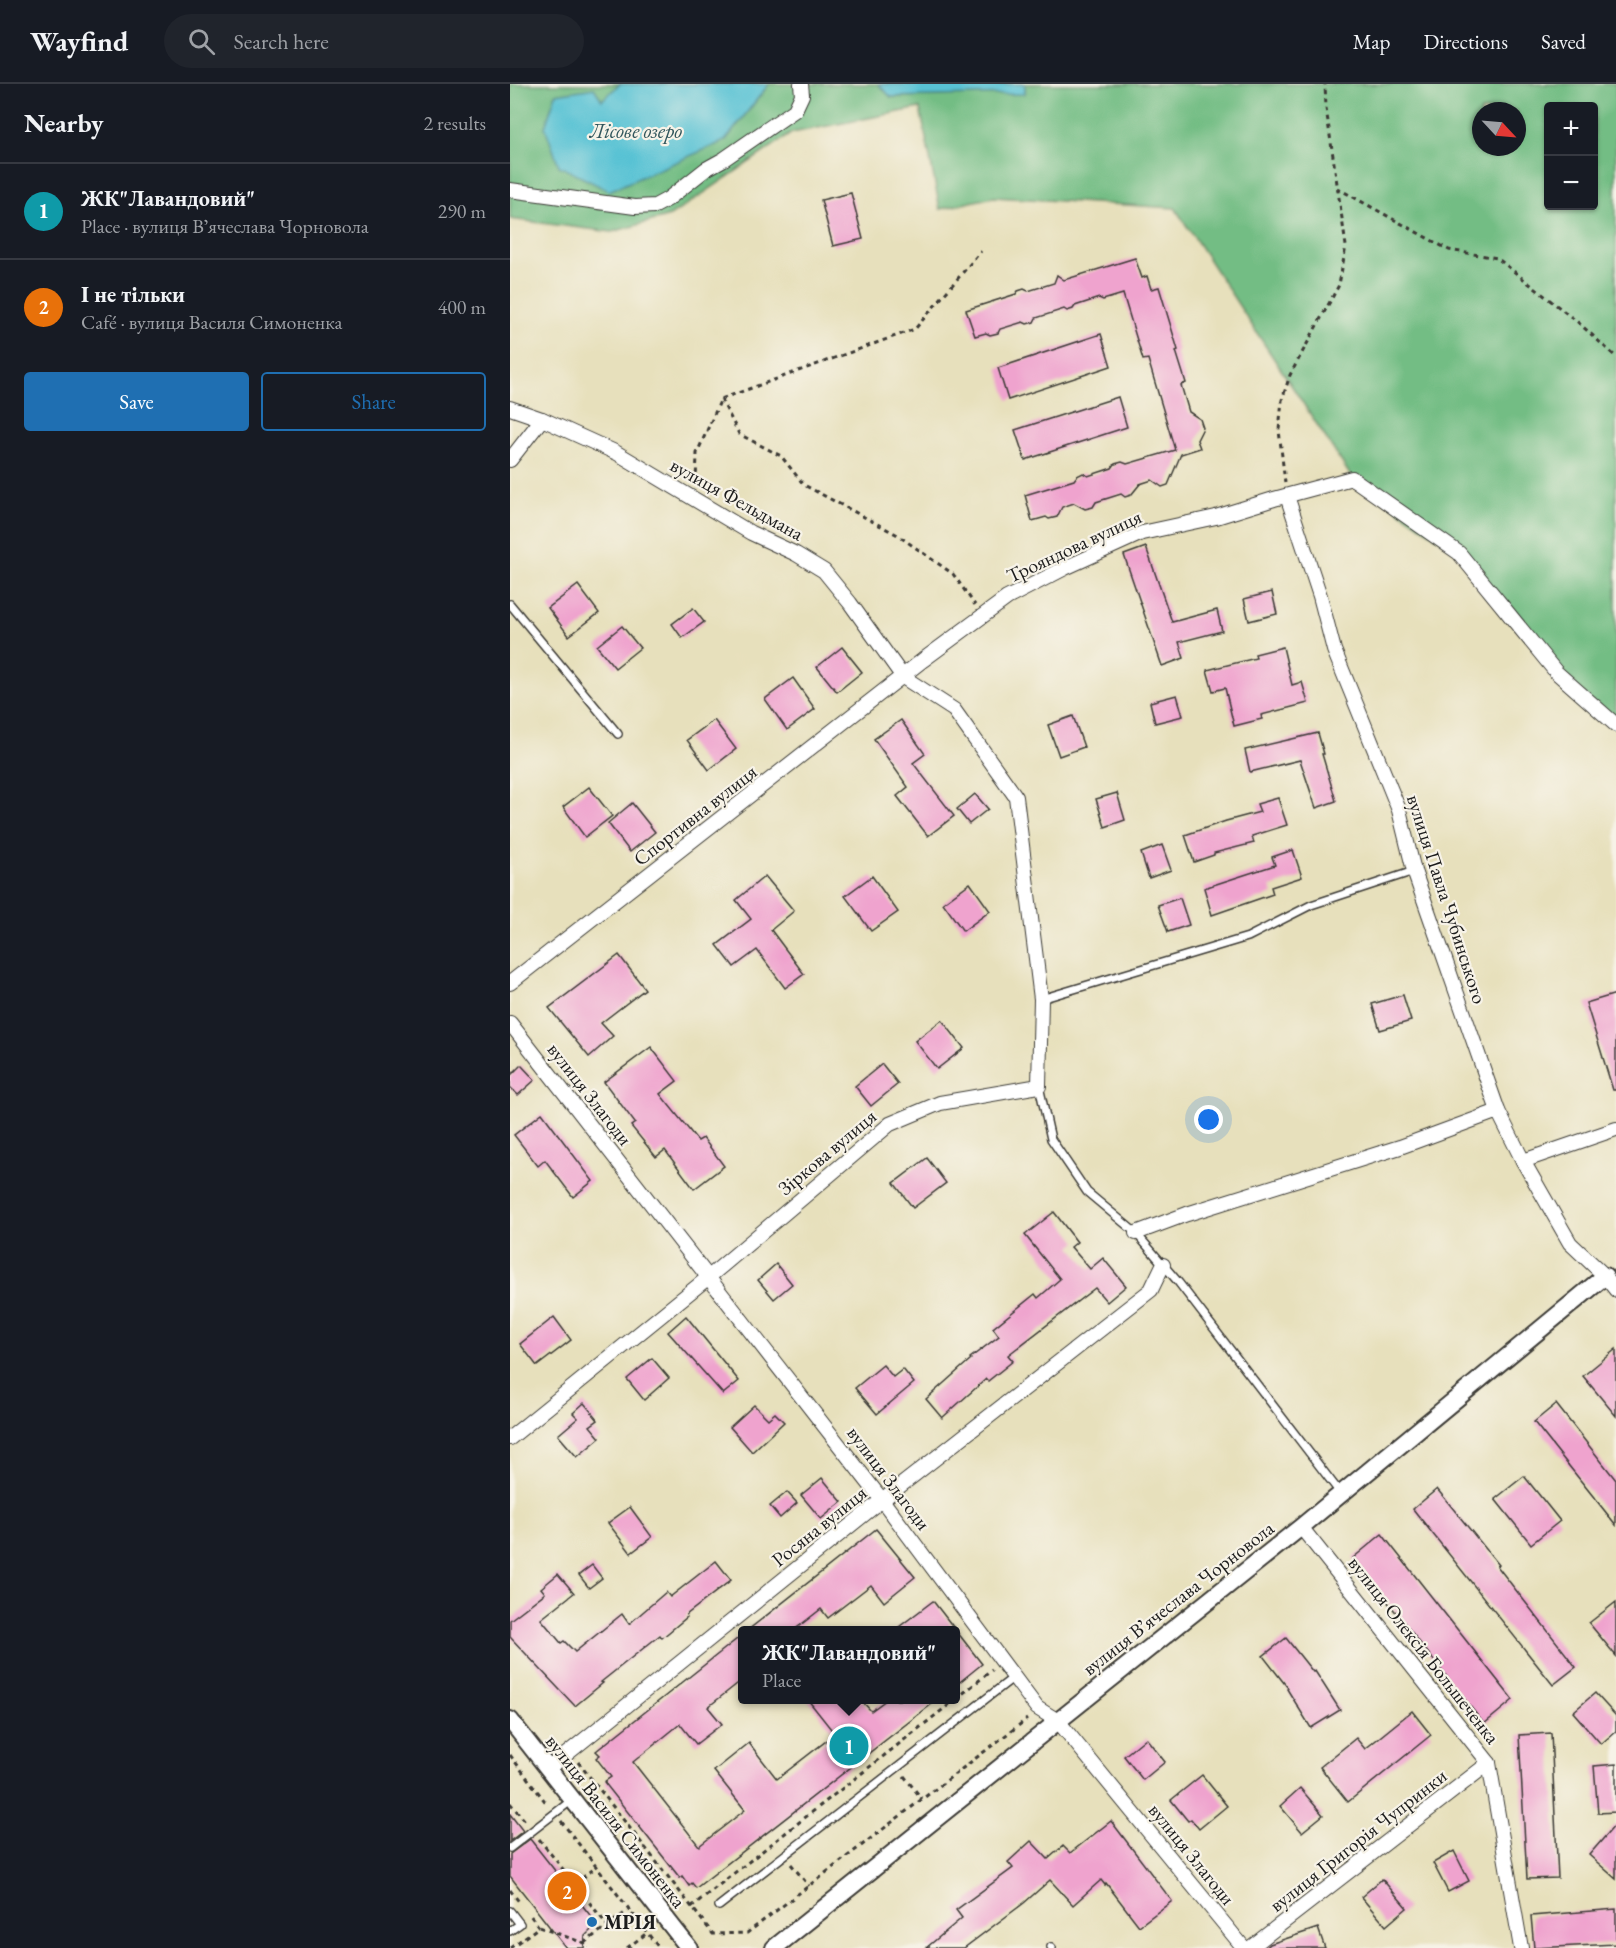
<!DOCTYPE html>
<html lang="en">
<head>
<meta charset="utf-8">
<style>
	:root { --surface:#171b24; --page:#20242c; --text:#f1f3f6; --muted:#9ea1a6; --line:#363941; --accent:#1f6fb2 }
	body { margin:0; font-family:"EB Garamond",serif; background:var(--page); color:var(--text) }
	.controls { position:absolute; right:18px; top:18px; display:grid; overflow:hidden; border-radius:6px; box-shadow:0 2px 4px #0004 }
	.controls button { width:54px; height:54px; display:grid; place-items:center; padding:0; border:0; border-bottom:2px solid var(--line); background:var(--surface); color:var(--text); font:30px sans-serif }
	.compass { position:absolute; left:962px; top:18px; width:54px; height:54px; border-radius:50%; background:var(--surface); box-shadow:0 2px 4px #0004; rotate:116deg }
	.you { position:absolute; left:699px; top:1036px; width:21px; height:21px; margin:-15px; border:4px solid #fff; border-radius:50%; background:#1a73e8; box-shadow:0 0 0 9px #1a73e833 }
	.badge { display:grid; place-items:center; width:39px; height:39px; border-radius:50%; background:var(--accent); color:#fff; font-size:20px; font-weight:700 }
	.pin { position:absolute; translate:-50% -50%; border:3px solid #fff; box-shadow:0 2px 6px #0006 }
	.popup { position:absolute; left:228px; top:1542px; width:222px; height:78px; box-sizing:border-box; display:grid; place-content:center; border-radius:6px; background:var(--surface); filter:drop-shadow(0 2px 4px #0005); font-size:20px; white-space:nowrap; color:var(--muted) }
	.popup b { font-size:22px; color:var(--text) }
	.popup::after { content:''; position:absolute; left:50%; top:100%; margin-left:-12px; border:12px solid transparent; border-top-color:var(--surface) }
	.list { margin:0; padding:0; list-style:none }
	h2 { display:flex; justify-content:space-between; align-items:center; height:78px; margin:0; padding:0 24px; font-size:26px }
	h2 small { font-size:20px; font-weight:400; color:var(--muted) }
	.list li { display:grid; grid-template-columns:39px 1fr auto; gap:18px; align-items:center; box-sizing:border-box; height:96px; padding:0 24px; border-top:2px solid var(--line) }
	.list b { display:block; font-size:22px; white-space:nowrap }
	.list p { margin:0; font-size:20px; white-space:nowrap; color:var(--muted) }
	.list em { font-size:20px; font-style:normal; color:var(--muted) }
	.actions { display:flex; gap:12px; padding:18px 24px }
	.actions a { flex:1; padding:14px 0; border:2px solid var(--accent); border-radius:6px; text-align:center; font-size:21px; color:var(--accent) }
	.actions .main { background:var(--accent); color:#fff }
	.icon { flex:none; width:33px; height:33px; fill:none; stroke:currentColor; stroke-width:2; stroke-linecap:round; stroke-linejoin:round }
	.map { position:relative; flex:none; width:1106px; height:1864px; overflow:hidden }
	header { display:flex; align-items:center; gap:36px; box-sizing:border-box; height:84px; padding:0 30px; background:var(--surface); border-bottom:2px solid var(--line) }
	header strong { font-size:28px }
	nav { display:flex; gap:33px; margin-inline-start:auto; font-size:21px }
	.search { width:420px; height:54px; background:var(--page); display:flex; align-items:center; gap:15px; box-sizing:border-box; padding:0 21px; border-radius:33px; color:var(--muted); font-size:22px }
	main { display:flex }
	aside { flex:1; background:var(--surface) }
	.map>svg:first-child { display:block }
	.forest { fill:#73bd84; stroke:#486c50; stroke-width:1.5; fill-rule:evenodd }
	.water { fill:#58c2d4; stroke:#3a6f78; stroke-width:1.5 }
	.building { fill:#efa3ce }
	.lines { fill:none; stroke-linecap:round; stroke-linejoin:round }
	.service-casing { stroke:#3a3934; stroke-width:10 }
	.minor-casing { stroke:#3a3934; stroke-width:16 }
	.tertiary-casing { stroke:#3a3934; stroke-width:20 }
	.path { stroke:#3a3934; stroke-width:3; stroke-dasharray:4.5 4.5; stroke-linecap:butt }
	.service { stroke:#fff; stroke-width:7 }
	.minor { stroke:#fff; stroke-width:14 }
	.tertiary { stroke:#fff; stroke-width:16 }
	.poi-dot { fill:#1f6fb2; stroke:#f7f3e8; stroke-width:2 }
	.labels { text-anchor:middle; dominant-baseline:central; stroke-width:4.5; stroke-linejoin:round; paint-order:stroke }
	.street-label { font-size:20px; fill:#1c1c1c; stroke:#f7f3e8 }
	.poi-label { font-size:20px; font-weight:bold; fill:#1c1c1c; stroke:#f7f3e8; text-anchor:start }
	.water-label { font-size:21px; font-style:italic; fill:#31565c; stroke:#f7f3e8 }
</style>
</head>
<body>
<header>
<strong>Wayfind</strong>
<div class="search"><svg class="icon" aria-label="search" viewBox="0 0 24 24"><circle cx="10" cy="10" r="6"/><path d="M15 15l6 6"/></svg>Search here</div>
<nav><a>Map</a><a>Directions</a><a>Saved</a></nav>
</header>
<main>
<aside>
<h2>Nearby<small>2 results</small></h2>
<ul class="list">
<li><span class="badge" style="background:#0f9aa8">1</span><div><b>ЖК&quot;Лавандовий&quot;</b><p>Place · вулиця Вʼячеслава Чорновола</p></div><em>290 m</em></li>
<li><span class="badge" style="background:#e8710a">2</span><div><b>І не тільки</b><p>Café · вулиця Василя Симоненка</p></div><em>400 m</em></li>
</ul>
<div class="actions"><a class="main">Save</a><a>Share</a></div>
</aside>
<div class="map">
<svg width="1106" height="1864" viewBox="0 0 1106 1864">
	<rect width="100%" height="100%" fill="#f7f3e8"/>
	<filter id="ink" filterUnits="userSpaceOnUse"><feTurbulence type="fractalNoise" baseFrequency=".0167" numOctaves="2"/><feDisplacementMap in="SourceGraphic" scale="12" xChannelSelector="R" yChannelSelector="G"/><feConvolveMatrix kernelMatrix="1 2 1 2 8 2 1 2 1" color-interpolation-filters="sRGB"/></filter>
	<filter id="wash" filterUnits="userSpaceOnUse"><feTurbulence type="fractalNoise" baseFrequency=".008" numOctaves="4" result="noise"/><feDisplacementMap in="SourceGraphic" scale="24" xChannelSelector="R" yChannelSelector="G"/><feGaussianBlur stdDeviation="1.35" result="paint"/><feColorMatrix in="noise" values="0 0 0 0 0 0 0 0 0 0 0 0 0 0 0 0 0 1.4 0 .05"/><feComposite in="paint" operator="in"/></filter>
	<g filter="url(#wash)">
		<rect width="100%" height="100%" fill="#e7e0bc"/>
		<path class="forest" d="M0 0H110L92 17 47 10 215 57 259 0H368L381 13 515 9V0H1106V641L1046 588 949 469 842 394 665 124 483 113 430 125 410 24 282 49 160 132 102 148 0 135ZM1038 22H1084V122H1038ZM971 27H1007V63H971Z"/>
		<g class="water">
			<path d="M110 0H259L215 57 99 107 49 82 35 43 46 10 84 4 92 16Z"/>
			<path d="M368 0H515V10L381 13Z"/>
		</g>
		<g id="blocks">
			<g class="building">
				<path d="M341 109 353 155 323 162 311 116Z"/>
				<path d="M625 174 632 194 637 192 641 205 649 203 668 266 666 267 676 299 671 301 679 328 690 335 693 344 687 356 690 364 671 370 658 401 652 403 642 396 630 400 621 411 615 413 611 410 586 418 583 423 575 425 564 419 552 423 547 433 539 435 536 433 522 437 515 411 564 396 567 392 573 389 578 392 602 384 605 380 612 378 617 380 665 366 638 275 633 276 613 210 593 216 589 214 565 222 563 225 557 227 554 225 526 234 524 238 517 240 513 238 490 245 488 249 480 251 476 249 465 252 456 226 506 210 508 207 514 205 518 207 544 199 547 191 554 196Z"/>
				<path d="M591 250 601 282 498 316 488 284Z"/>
				<path d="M608 313 617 343 515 376 505 346Z"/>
				<path d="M636 463 662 538 707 526 712 547 669 558 674 574 652 582 614 471Z"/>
				<path d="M68 501 89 529 59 552 38 524Z"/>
				<path d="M762 508 767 530 739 537 734 515Z"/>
				<path d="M183 524 194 538 172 554 162 540Z"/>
				<path d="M112 542 130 564 105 584 87 562Z"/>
				<path d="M332 563 352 588 327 608 307 583Z"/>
				<path d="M773 563 782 601 792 598 798 619 751 631 752 635 724 642 715 604 703 607 697 586 746 574 745 570Z"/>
				<path d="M283 594 305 625 277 646 255 615Z"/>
				<path d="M667 611 673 632 645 639 640 618Z"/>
				<path d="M563 632 574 663 549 672 538 641Z"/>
				<path d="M204 636 226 665 199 686 177 656Z"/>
				<path d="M391 636 415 670 403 679 444 732 418 752 387 712 398 703 364 655Z"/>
				<path d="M808 649 814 670H812L826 717 806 724 790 676 740 688 735 666Z"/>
				<path d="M79 703 102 732 75 753 53 723Z"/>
				<path d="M607 709 615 736 595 743 586 715Z"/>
				<path d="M465 710 478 725 459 740 447 725Z"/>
				<path d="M768 714 777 741 742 752 744 759 704 769V771L684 778 675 751 716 737 750 728 747 720Z"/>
				<path d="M122 719 145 748 120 768 98 739Z"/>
				<path d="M652 761 661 786 639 794 631 769Z"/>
				<path d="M783 766 792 793 761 803 763 810 702 831 694 804 765 781 762 773Z"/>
				<path d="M255 792 284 827 261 846 294 890 275 904 247 866 224 883 207 861 241 835 226 816Z"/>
				<path d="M362 792 388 828 361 847 335 812Z"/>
				<path d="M460 799 480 827 453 847 433 819Z"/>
				<path d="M670 814 679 841 658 848 648 821Z"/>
				<path d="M109 871 135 905 91 939 103 952 79 973 39 924Z"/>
				<path d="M1106 910V1006H1103L1076 919Z"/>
				<path d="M893 911 901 937 870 946 862 920Z"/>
				<path d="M432 936 454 964 427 985 405 957Z"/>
				<path d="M141 963 167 997 150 1010 188 1057 193 1054 214 1082 184 1105 155 1066 146 1073 121 1042 125 1039 94 998Z"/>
				<path d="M372 980 388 1000 361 1022 345 1002Z"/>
				<path d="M11 981 25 996 8 1011 0 1003V992Z"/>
				<path d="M32 1029 83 1097 63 1113 35 1076 28 1082 4 1051Z"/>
				<path d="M417 1074 436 1099 403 1124 384 1099Z"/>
				<path d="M544 1128 567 1158 561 1163 580 1185 593 1174 616 1202 597 1218 585 1204 498 1271 503 1277 478 1297 476 1295 432 1334 416 1315 461 1275 460 1274 489 1252 483 1244 525 1210 528 1214 550 1195 515 1151Z"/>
				<path d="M266 1180 282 1200 264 1215 248 1196Z"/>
				<path d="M176 1232 229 1297 213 1310 158 1248Z"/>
				<path d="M44 1233 61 1256 27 1282 10 1260Z"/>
				<path d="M1106 1265V1332L1073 1292Z"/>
				<path d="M142 1274 159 1294 134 1316 117 1295Z"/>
				<path d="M373 1281 383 1293 393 1285 404 1299 367 1330 345 1304Z"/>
				<path d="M74 1319 88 1336 80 1342 90 1354 67 1373 48 1351 68 1334 63 1329Z"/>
				<path d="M1046 1320 1106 1396V1441L1024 1338Z"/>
				<path d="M244 1321 258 1335 265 1329 274 1338 242 1368 220 1343Z"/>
				<path d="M1014 1392 1050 1437 1021 1460 985 1415Z"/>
				<path d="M312 1394 332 1418 311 1435 291 1411Z"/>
				<path d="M927 1405 989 1481 987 1482 1066 1583 1043 1601 903 1425Z"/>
				<path d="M277 1408 287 1419 270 1434 260 1422Z"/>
				<path d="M120 1423 142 1453 121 1469 98 1439Z"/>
				<path d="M366 1445 405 1493 374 1518 361 1501 318 1534 311 1525 284 1546H238Z"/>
				<path d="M872 1450 1003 1616 974 1640 843 1474Z"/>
				<path d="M206 1477 221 1496 176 1531 177 1533 152 1554 150 1551 91 1598 93 1599 65 1622 0 1553V1536L35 1509 31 1504 48 1490 64 1509 31 1535 51 1559 54 1557 65 1568 112 1530 119 1540 156 1508 160 1513Z"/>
				<path d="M82 1481 92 1494 79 1504 69 1491Z"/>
				<path d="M423 1517 472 1580 446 1601V1546H385Z"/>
				<path d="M1106 1518V1572L1079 1539Z"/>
				<path d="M232 1551V1596L198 1623 212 1640 186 1660 170 1640 123 1678 189 1762 235 1726 204 1687 239 1659 267 1695 325 1650 298 1616H351L361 1627 376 1616H427L186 1804 182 1799 179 1802 172 1792 170 1794 94 1698 101 1693 86 1674 90 1671 86 1667Z"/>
				<path d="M776 1554 803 1588 805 1587 830 1626 801 1644 777 1605 778 1604 753 1572Z"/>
				<path d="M1085 1609 1106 1632V1647L1091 1660 1063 1628Z"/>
				<path d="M902 1627 921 1651 838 1718 810 1683 846 1654 855 1665Z"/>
				<path d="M1041 1649 1048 1794 1017 1795 1009 1651Z"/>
				<path d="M636 1654 655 1678 633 1696 614 1672Z"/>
				<path d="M1106 1680V1728L1088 1729 1084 1682Z"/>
				<path d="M692 1691 717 1722 689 1745 681 1735 678 1737 661 1716Z"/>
				<path d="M790 1704 813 1731 792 1748 770 1722Z"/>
				<path d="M0 1730 13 1747 0 1757Z"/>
				<path d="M601 1737 662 1817 629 1842 596 1799 595 1801 591 1796 563 1821 540 1796 514 1819 454 1864H416L452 1834 446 1826 503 1784 498 1778 521 1757 538 1775 553 1762 560 1769Z"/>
				<path d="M1106 1740V1795L1079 1771Z"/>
				<path d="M20 1755 87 1840 75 1852 74 1864H56L0 1792V1770Z"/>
				<path d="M944 1767 959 1797 938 1808 923 1779Z"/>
				<path d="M872 1795 897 1824 876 1842 851 1813Z"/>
				<path d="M1106 1825V1860L1024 1864 1021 1832Z"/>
				<path d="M808 1844 815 1864H756L760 1860Z"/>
			</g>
		</g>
	</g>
	<g filter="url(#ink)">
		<use href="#blocks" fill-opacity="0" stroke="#3a3934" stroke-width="1.5"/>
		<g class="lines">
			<g class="service-casing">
				<g id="service">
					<path d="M0 520 108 650"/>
					<path d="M531 915 738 853 801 821 904 787"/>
					<path d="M529 1002 541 1055 577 1108 626 1149 669 1199 831 1410"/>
					<path d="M0 1764 62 1716"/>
					<path d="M209 1822 504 1593"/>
					<path d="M0 1827 10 1840 0 1847"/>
					<path d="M541 1863 542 1864"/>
				</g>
			</g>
			<g class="minor-casing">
				<g id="minor">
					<path d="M0 106 125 123 145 122 158 115 196 85 214 75 285 26 292 11 291 0"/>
					<path d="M0 324 32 335 107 369 241 449 286 470 314 487 340 519 393 593 444 626 506 713 531 915 529 1002 430 1019 380 1040 200 1192 0 1354"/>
					<path d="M0 376 32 335"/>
					<path d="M777 412 810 512 824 566 889 726 904 787 988 1027 1013 1077 1060 1159 1095 1192 1106 1206"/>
					<path d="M0 899 413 576 497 514 555 484 632 449 706 433 764 415 842 394 949 469 1046 588 1106 641"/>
					<path d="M0 939 372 1416 527 1624 548 1637 734 1864"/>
					<path d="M1013 1077 1106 1045"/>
					<path d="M626 1149 677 1130 890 1063 988 1027"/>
					<path d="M791 1443 979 1679 1011 1864"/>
					<path d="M38 1685 372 1416 641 1206 653 1181"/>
					<path d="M740 1864 979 1679"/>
				</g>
			</g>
			<g class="tertiary-casing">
				<g id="tertiary">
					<path d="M0 1636 179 1864"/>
					<path d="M264 1864 791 1443 1095 1192"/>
				</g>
			</g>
			<g class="path">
				<path d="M827 104 939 166 987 174 1070 240 1106 273"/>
				<path d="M211 315 229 350 271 372 294 401 386 450 443 490 465 521"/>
				<path d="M186 399 187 369 211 315 405 245 471 167"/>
				<path d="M775 399 769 346 772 316 780 291 829 201 836 162 816 24 815 0"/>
				<path d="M446 1615 482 1586"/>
				<path d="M0 1671 37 1720"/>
				<path d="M68 1678 203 1850 237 1849 517 1635"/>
				<path d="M394 1692 412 1715"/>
				<path d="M0 1719 16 1738"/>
				<path d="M51 1737 149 1864"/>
				<path d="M29 1755 98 1842"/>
				<path d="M281 1780 299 1802"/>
				<path d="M65 1800 86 1783"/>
				<path d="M0 1806 10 1819"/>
				<path d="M181 1823 445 1616"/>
				<path d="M29 1843 74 1859 78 1864"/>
				<path d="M74 1859 119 1826"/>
				<path d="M0 1864 29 1843 20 1831"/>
				<path d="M117 1864 137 1849"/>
			</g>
			<use href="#service" class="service"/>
			<use href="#minor" class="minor"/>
			<use href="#tertiary" class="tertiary"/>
		</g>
	</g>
	<circle class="poi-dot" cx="82" cy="1838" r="6"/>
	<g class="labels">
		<g class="street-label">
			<text transform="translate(227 415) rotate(29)">вулиця Фельдмана</text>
			<text transform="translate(564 462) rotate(-25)">Трояндова вулиця</text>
			<text transform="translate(185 731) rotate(-38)">Спортивна вулиця</text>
			<text transform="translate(937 815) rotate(72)">вулиця Павла Чубинського</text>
			<text transform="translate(80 1010) rotate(52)">вулиця Злагоди</text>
			<text transform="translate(317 1068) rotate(-40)">Зіркова вулиця</text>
			<text transform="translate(379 1394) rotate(53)">вулиця Злагоди</text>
			<text transform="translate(309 1442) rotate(-39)">Росяна вулиця</text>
			<text transform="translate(668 1514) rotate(-38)">вулиця Вʼячеслава Чорновола</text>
			<text transform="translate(914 1566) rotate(52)">вулиця Олексія Большеченка</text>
			<text transform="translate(106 1737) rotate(52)">вулиця Василя Симоненка</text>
			<text transform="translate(848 1756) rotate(-38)">вулиця Григорія Чупринки</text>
			<text transform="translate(682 1770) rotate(51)">вулиця Злагоди</text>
		</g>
		<g class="poi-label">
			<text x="94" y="1838">МРІЯ</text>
		</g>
		<g class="water-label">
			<text x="126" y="46">Лісове озеро</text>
		</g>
	</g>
</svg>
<div class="controls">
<button>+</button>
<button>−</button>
</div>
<svg class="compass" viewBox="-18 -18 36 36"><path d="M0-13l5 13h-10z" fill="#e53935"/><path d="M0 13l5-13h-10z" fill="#9ea1a6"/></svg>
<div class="you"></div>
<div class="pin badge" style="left:339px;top:1662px;background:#0f9aa8">1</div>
<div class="popup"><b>ЖК&quot;Лавандовий&quot;</b>Place</div>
<div class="pin badge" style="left:57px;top:1807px;background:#e8710a">2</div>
</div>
</main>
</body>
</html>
